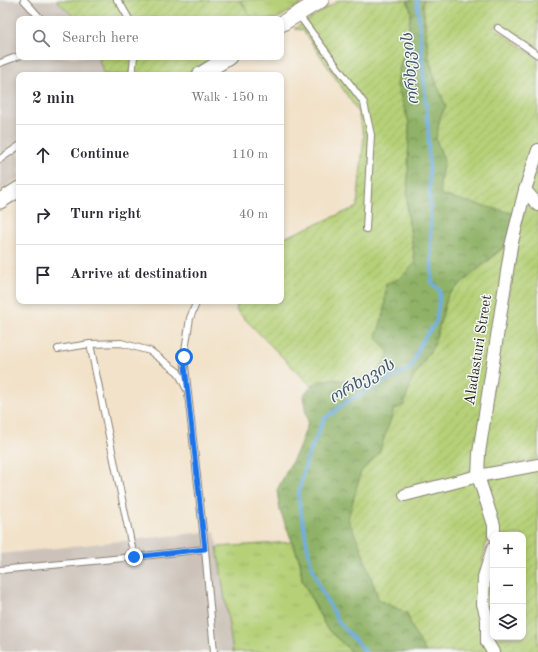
<!DOCTYPE html>
<html lang="en">
<head>
<meta charset="utf-8">
<style>
	:root { --surface:#fff; --page:#f7f7f7; --text:#2b2b33; --muted:#7c7c81; --line:#e1e1e2 }
	body { margin:0; font-family:"Old Standard TT","Noto Serif Georgian",serif; background:var(--page); color:var(--text) }
	.controls { position:absolute; right:12px; bottom:12px; display:grid; overflow:hidden; border-radius:8px; box-shadow:0 2px 6px #0003 }
	.controls button { width:36px; height:36px; display:grid; place-items:center; padding:0; border:0; border-bottom:1px solid var(--line); background:var(--surface); color:var(--text); font:20px sans-serif }
	.stop { position:absolute; width:12px; height:12px; margin:-9px; border:3px solid #1a73e8; border-radius:50%; background:#fff }
	.stop.end { background:#1a73e8; border-color:#fff; box-shadow:0 1px 4px #0008 }
	.list { margin:0; padding:0; list-style:none }
	h2 { display:flex; justify-content:space-between; align-items:center; height:52px; margin:0; padding:0 16px; font-size:17px }
	h2 small { font-size:13px; font-weight:400; color:var(--muted) }
	.list li { display:grid; grid-template-columns:26px 1fr auto; gap:12px; align-items:center; box-sizing:border-box; height:60px; padding:0 16px; border-top:1px solid var(--line) }
	.list b { display:block; font-size:15px; white-space:nowrap }
	.list em { font-size:13px; font-style:normal; color:var(--muted) }
	.icon { flex:none; width:22px; height:22px; fill:none; stroke:currentColor; stroke-width:2; stroke-linecap:round; stroke-linejoin:round }
	.map { position:relative; flex:none; width:538px; height:652px; overflow:hidden }
	.search { position:absolute; background:var(--surface); box-shadow:0 2px 6px #0003; left:16px; top:16px; width:268px; height:44px; display:flex; align-items:center; gap:10px; box-sizing:border-box; padding:0 14px; border-radius:8px; color:var(--muted); font-size:15px }
	.panel { position:absolute; background:var(--surface); box-shadow:0 2px 6px #0003; left:16px; top:72px; width:268px; height:232px; border-radius:8px }
	.map>svg:first-child { display:block }
	.industrial { fill:#ccc2b9 }
	.grass { fill:url(#grass-tufts); stroke:#68764a }
	.forest { fill:url(#forest-crowns); stroke:#566742 }
	.garden { fill:url(#garden-furrows); stroke:#68764a }
	.lines { fill:none; stroke-linecap:round; stroke-linejoin:round }
	.stream { stroke:#70afe3; stroke-width:3.5 }
	.service-casing { stroke:#877f72; stroke-width:8 }
	.minor-casing { stroke:#877f72; stroke-width:14 }
	.tertiary-casing { stroke:#877f72; stroke-width:17 }
	.service { stroke:#fff; stroke-width:6 }
	.minor { stroke:#fff; stroke-width:12 }
	.tertiary { stroke:#fff; stroke-width:15 }
	.route { stroke:#1a73e8; stroke-width:5 }
	.labels { text-anchor:middle; dominant-baseline:central; stroke-width:3; stroke-linejoin:round; paint-order:stroke }
	.street-label { font-size:15px; fill:#1c1c1c; stroke:#f6f6f2 }
	.water-label { font-size:16px; font-style:italic; fill:#3e576c; stroke:#f6f6f2 }
</style>
</head>
<body>
<div class="map">
<svg width="538" height="652" viewBox="0 0 538 652">
	<defs>
		<pattern id="grass-tufts" width="24" height="20" patternUnits="userSpaceOnUse"><rect width="24" height="20" fill="#b5d077"/><path d="M3 7l-1-3M5 7V3M7 7l1-3M15 17l-1-3M17 17v-4M19 17l1-3" fill="none" stroke="#9bb266"/></pattern>
		<pattern id="forest-crowns" width="20" height="18" patternUnits="userSpaceOnUse"><rect width="20" height="18" fill="#90b268"/><path d="M2 6a3 3 0 1 1 6 0M12 15a3 3 0 1 1 6 0" fill="none" stroke="#759055"/></pattern>
		<pattern id="garden-furrows" width="10" height="10" patternUnits="userSpaceOnUse"><rect width="10" height="10" fill="#b5d077"/><path d="M-1 1l2-2M0 10L10 0M9 11l2-2" fill="none" stroke="#9bb266"/></pattern>
	</defs>
	<rect width="100%" height="100%" fill="#f6f6f2"/>
	<filter id="ink" filterUnits="userSpaceOnUse"><feTurbulence type="fractalNoise" baseFrequency=".025" numOctaves="2"/><feDisplacementMap in="SourceGraphic" scale="8" xChannelSelector="R" yChannelSelector="G"/><feConvolveMatrix kernelMatrix="1 2 1 2 8 2 1 2 1" color-interpolation-filters="sRGB"/></filter>
	<filter id="wash" filterUnits="userSpaceOnUse"><feTurbulence type="fractalNoise" baseFrequency=".012" numOctaves="4" result="noise"/><feDisplacementMap in="SourceGraphic" scale="16" xChannelSelector="R" yChannelSelector="G"/><feGaussianBlur stdDeviation="0.9" result="paint"/><feColorMatrix in="noise" values="0 0 0 0 0 0 0 0 0 0 0 0 0 0 0 0 0 1.4 0 .05"/><feComposite in="paint" operator="in"/></filter>
	<g filter="url(#wash)">
		<rect width="100%" height="100%" fill="#f2e2c9"/>
		<g class="industrial">
			<path d="M0 0H56L76 19H19V57H98L104 75H19V178L0 190Z"/>
			<path d="M215 531 233 652H0V554Z"/>
		</g>
		<g class="grass">
			<path d="M240 0H308L277 19H252Z"/>
			<path d="M292 542 300 561 302 580 327 629 352 652H233L217 547Z"/>
		</g>
		<path class="forest" d="M407 0H424L423 4 429 58 437 85 446 106 440 118 436 139 444 161 440 181 516 214 506 249 503 247 448 295 434 345 412 380 404 405 394 410 379 453 361 472 349 519 359 543 379 600 407 613 413 630 426 652H352L327 629 302 580 300 561 280 511 277 490 299 448 308 423 303 396C320 374 330 376 355 384L376 337 384 313 386 284 400 278 415 262 407 210 409 123 397 86 399 69 406 47 411 11Z"/>
		<g class="garden">
			<path d="M56 0H240L252 19H76Z"/>
			<path d="M339 0H407L411 11 406 47 399 69 397 86 409 123 407 210 415 263 400 278 386 284 384 313 376 337 389 353 376 373 355 384C337 379 328 375 311 386L236 310 238 301H281V239L357 207 364 136 357 110 303 30 294 29Z"/>
			<path d="M424 0H538V49L498 24 495 28 538 58V143L516 214 441 195 440 181 444 161 436 139 440 118 446 106 437 85 429 58 423 4Z"/>
			<path d="M98 57H215L185 75H104Z"/>
			<path d="M538 155V201L529 191Z"/>
			<path d="M526 195 538 208V459L482 471 481 451Z"/>
			<path d="M504 247 506 249 477 481 489 527 480 577 489 652H426L413 630 407 613 379 600 359 543 348 519 361 472 379 453 394 410 404 405 412 380 434 345 448 295Z"/>
			<path d="M538 468V652H497L491 641 486 602 487 577 493 560V637H523V535H498L484 480Z"/>
		</g>
		<g class="lines">
			<path class="stream" d="M366 652 340 624 320 588 310 560 298 496 307 459 324 419 348 401 411 368 421 343 436 322 440 291 432 282 428 126 417 0"/>
		</g>
	</g>
	<g filter="url(#ink)">
		<g class="lines">
			<g class="service-casing">
				<g id="service">
					<path d="M24 0 41 19"/>
					<path d="M117 0 121 5 129 19"/>
					<path d="M298 14 364 103 371 135 366 229"/>
					<path d="M498 28 538 55"/>
					<path d="M0 63 19 56"/>
					<path d="M132 75 134 57"/>
					<path d="M0 159 19 146"/>
					<path d="M197 301 190 318 184 357 205 549 214 652"/>
					<path d="M90 344 134 557"/>
					<path d="M58 349 90 344 121 343 150 351 178 372 186 388"/>
					<path d="M0 570 134 557 205 549"/>
				</g>
			</g>
			<g class="minor-casing">
				<g id="minor">
					<path d="M525 190 538 150"/>
					<path d="M405 495 478 476 538 465"/>
					<path d="M494 535V525L478 476 479 453 511 246 525 190 538 205"/>
					<path d="M493 652 487 642V619L483 604 484 577 493 548"/>
				</g>
			</g>
			<g class="tertiary-casing">
				<g id="tertiary">
					<path d="M281 24 321 0"/>
					<path d="M200 75 229 57"/>
					<path d="M0 201 19 189"/>
				</g>
			</g>
			<use href="#service" class="service"/>
			<use href="#minor" class="minor"/>
			<use href="#tertiary" class="tertiary"/>
		</g>
	</g>
	<g class="lines" filter="url(#ink)">
		<path class="route" d="M134 557 205 549 184 357"/>
	</g>
	<g class="labels">
		<g class="street-label">
			<text transform="translate(479 350) rotate(-81)">Aladasturi Street</text>
		</g>
		<g class="water-label">
			<text transform="translate(411 69) rotate(-95)">ორხევის</text>
			<text transform="translate(362 382) rotate(-30)">ორხევის</text>
		</g>
	</g>
</svg>
<div class="controls">
<button>+</button>
<button>−</button>
<button><svg class="icon" aria-label="layers" viewBox="0 0 24 24"><path d="M12 4l9 5-9 5-9-5zM3 14l9 5 9-5"/></svg></button>
</div>
<div class="stop" style="left:184px;top:357px"></div>
<div class="stop end" style="left:134px;top:557px"></div>
<div class="search"><svg class="icon" aria-label="search" viewBox="0 0 24 24"><circle cx="10" cy="10" r="6"/><path d="M15 15l6 6"/></svg>Search here</div>
<section class="panel">
<h2>2 min<small>Walk · 150 m</small></h2>
<ul class="list">
<li><svg class="icon" aria-label="ahead" viewBox="0 0 24 24"><path d="M12 20V5M6 11l6-6 6 6"/></svg><div><b>Continue</b></div><em>110 m</em></li>
<li><svg class="icon" aria-label="right" viewBox="0 0 24 24"><path d="M7 20v-9h11M14 6l5 5-5 5"/></svg><div><b>Turn right</b></div><em>40 m</em></li>
<li><svg class="icon" aria-label="arrive" viewBox="0 0 24 24"><path d="M6 21V4h12l-3 4 3 4H6"/></svg><div><b>Arrive at destination</b></div></li>
</ul>
</section>
</div>
</body>
</html>
